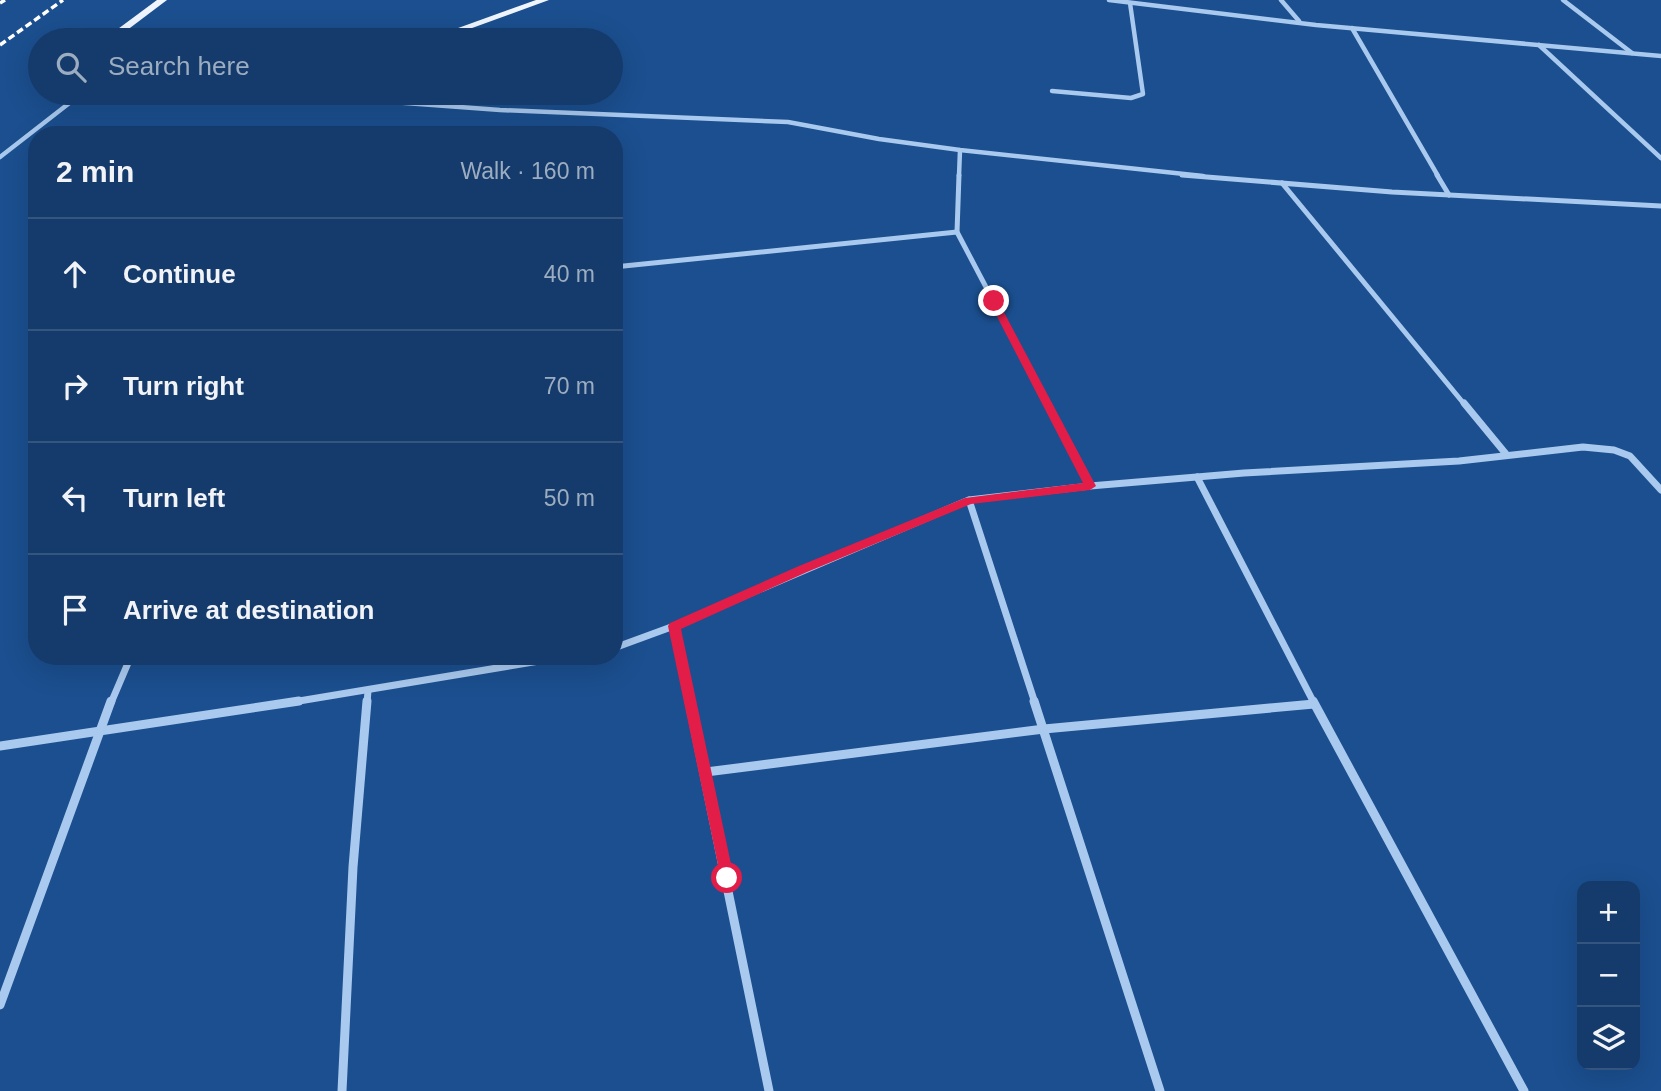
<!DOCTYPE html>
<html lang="en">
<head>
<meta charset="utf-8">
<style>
	:root { --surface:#143b6b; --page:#214673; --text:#f1f3f6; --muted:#9dadc1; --line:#33557e }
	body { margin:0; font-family:Arial,sans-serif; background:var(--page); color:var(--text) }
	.controls { position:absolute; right:21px; bottom:21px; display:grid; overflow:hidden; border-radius:14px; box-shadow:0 7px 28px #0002 }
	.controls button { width:63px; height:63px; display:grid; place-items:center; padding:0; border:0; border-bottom:2px solid var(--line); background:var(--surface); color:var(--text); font:35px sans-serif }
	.stop { position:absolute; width:21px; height:21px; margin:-16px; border:5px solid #e11d48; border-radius:50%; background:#fff }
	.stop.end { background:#e11d48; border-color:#fff; box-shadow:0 2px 7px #0008 }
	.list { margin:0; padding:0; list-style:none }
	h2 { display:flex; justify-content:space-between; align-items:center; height:91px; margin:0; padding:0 28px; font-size:30px }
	h2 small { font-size:23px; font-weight:400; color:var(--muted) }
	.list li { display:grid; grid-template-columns:46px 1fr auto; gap:21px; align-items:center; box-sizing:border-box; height:112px; padding:0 28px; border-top:2px solid var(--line) }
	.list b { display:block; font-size:26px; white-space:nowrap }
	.list em { font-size:23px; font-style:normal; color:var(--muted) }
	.icon { flex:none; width:38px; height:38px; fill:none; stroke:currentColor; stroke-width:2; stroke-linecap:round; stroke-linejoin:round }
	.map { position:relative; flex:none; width:1661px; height:1091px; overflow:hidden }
	.search { position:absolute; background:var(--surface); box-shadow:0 7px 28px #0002; left:28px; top:28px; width:595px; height:77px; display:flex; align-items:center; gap:18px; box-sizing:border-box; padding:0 24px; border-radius:38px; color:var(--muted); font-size:26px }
	.panel { position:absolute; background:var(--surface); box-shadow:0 7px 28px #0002; left:28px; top:126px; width:595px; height:539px; border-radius:28px }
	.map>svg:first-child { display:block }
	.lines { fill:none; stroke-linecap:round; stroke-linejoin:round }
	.street-far3 { stroke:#a9c9ee; stroke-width:4.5 }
	.street-far2 { stroke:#a9c9ee; stroke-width:5 }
	.street-far1 { stroke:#a9c9ee; stroke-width:7 }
	.street { stroke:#a9c9ee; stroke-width:9 }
	.primary { fill:#f0f6ff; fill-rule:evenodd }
	.rail { stroke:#fff; stroke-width:3.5; stroke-dasharray:7 3.5; stroke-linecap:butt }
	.route { fill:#e11d48 }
</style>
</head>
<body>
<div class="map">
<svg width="1661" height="1091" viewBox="0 0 1661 1091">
	<rect width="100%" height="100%" fill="#1b4f8f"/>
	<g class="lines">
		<g class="street-far3">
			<path d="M1109 0 1316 25 1661 56"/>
			<path d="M1281 0 1299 21"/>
			<path d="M1563 0 1632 53"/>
			<path d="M1352 28 1438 176"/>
			<path d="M1539 45 1661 158"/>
			<path d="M1052 91 1131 98 1143 94 1130 3"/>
			<path d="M270 93 500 110 788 122 879 139 960 150 1203 176"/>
			<path d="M0 157 81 94"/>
			<path d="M959 176 960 150"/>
		</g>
		<g class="street-far2">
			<path d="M959 175 957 232 1048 405"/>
			<path d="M1182 175 1392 192 1661 206"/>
			<path d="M1437 175 1449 195"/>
			<path d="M1282 183 1465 405"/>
			<path d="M614 267 957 232"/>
		</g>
		<g class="street-far1">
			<path d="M1047 403 1090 486"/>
			<path d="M1464 403 1506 454"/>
			<path d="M1197 477 1314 703"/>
			<path d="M969 500 1035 703"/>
			<path d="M674 626 690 703"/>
			<path d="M614 648 674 626 969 500 1090 486 1244 473 1459 461 1583 447 1614 450 1630 456 1661 490"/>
			<path d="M111 703 131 656"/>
			<path d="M287 703 569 656"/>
			<path d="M367 703 368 691"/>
		</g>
		<g class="street">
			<path d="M689 701 769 1091"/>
			<path d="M1034 701 1160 1091"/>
			<path d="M1313 701 1524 1091"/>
			<path d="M0 746 299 701"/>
			<path d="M706 772 1044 729 1314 704"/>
			<path d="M0 1005 111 701"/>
			<path d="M342 1091 353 867 367 701"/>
		</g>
		<g class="primary">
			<path d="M157 0H167L114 40H103Z"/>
			<path d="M536 0H549L439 40H425Z"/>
			<path d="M73 93H276L271 96 117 99 78 96Z"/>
		</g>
		<g class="rail">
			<path d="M0 3 5 0"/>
			<path d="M0 45 63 0"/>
		</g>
	</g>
	<path class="route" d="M994 298 998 301 1096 486 1090 490 971 504 807 572 681 629 734 878 732 884H722L668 626 670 623 799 566 965 498 1083 483 989 301Z"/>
</svg>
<div class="controls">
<button>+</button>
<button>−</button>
<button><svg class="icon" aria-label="layers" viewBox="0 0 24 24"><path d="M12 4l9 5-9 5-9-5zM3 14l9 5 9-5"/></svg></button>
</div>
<div class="stop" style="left:727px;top:878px"></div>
<div class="stop end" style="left:994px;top:301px"></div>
<div class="search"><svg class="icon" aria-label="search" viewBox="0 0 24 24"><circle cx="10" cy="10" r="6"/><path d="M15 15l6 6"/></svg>Search here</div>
<section class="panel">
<h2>2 min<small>Walk · 160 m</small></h2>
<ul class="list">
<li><svg class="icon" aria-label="ahead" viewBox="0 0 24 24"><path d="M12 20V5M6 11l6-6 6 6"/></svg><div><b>Continue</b></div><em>40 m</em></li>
<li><svg class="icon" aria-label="right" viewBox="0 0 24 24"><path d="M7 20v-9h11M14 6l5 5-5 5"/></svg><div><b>Turn right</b></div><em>70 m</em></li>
<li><svg class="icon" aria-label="left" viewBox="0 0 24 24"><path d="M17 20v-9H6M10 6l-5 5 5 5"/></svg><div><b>Turn left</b></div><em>50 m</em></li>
<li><svg class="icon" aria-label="arrive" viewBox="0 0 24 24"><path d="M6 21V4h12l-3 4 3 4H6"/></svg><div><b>Arrive at destination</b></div></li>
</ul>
</section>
</div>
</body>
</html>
